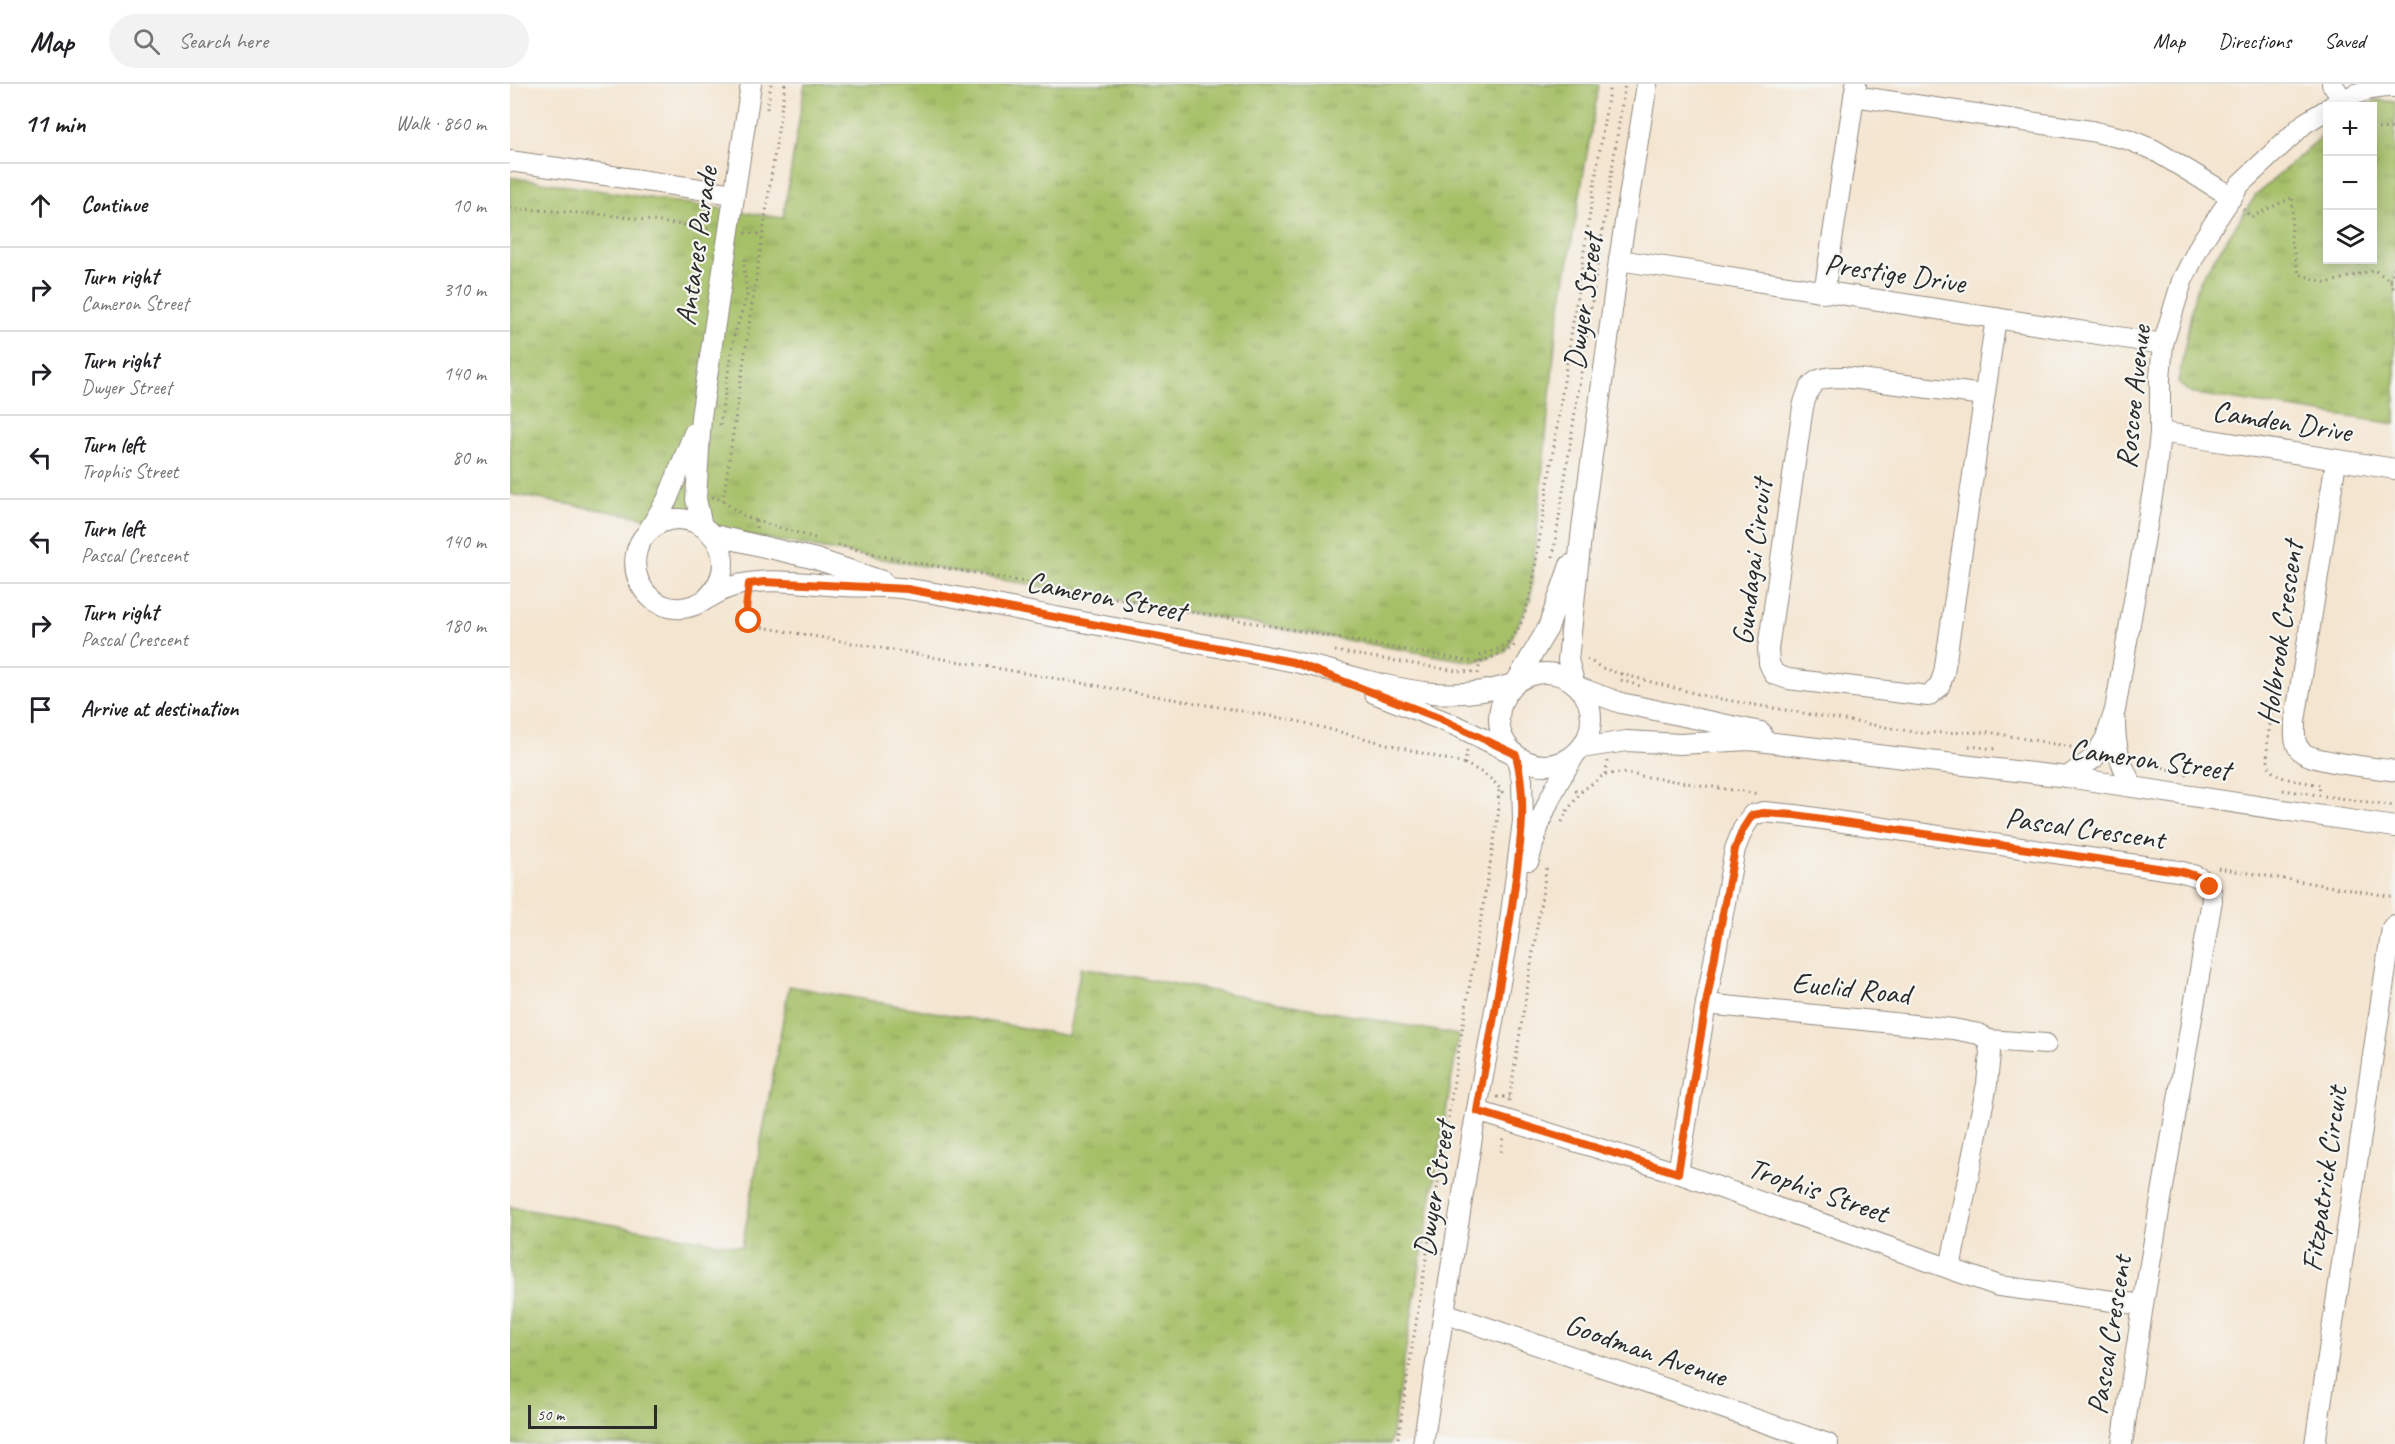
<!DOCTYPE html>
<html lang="en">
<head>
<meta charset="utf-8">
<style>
	:root { --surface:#fff; --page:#f2f2f2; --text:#202124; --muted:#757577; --line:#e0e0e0 }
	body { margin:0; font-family:Caveat,sans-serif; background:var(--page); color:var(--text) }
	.controls { position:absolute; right:18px; top:18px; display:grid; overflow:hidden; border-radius:0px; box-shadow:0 3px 15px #0003 }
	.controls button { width:54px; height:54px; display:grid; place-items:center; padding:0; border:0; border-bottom:2px solid var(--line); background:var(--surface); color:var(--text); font:30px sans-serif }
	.scale { position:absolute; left:18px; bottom:15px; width:129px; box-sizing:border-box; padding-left:6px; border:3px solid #2b2b2b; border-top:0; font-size:16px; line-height:21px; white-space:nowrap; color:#2b2b2b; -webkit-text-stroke:4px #f6f6f2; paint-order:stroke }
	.stop { position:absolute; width:18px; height:18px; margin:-14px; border:4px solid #ea580c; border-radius:50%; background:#fff }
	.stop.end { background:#ea580c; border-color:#fff; box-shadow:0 2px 6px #0008 }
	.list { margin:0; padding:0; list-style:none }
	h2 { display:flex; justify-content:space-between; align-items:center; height:78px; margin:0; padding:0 24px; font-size:26px }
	h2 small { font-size:20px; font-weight:400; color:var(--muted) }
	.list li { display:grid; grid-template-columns:39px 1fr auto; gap:18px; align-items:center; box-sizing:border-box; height:84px; padding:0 24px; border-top:2px solid var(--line) }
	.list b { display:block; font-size:22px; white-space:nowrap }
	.list p { margin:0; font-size:20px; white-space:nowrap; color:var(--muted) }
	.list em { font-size:20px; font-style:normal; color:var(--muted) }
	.icon { flex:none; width:33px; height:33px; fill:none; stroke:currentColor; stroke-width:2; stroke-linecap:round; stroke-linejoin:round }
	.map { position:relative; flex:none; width:1885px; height:1360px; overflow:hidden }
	header { display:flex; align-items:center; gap:36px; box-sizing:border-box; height:84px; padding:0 30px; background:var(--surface); border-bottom:2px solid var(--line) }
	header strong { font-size:28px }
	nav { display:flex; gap:33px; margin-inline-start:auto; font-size:21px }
	.search { width:420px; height:54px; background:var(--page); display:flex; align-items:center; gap:15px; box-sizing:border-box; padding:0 21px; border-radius:33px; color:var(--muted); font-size:22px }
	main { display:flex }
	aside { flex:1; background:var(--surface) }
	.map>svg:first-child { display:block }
	.grass { fill:url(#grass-tufts); stroke:#687649; stroke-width:1.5 }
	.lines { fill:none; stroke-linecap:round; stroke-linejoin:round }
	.minor-casing { stroke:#90887e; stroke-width:22 }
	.path { stroke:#90887e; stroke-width:3; stroke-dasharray:1.5 4.5; stroke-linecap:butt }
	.minor { stroke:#fff; stroke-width:20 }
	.route { stroke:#ea580c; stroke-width:8 }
	.labels { text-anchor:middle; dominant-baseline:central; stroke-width:4.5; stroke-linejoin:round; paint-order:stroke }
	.street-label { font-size:30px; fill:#2b2b2b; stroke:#f6f6f2 }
</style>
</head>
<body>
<header>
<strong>Map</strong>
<div class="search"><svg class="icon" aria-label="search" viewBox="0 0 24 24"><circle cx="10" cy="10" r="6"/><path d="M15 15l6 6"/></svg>Search here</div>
<nav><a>Map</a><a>Directions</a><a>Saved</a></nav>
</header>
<main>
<aside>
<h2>11 min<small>Walk · 860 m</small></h2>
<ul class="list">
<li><svg class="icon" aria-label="ahead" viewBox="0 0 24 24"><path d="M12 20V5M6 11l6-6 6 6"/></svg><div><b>Continue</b></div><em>10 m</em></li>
<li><svg class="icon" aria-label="right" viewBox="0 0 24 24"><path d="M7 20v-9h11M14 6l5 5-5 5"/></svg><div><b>Turn right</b><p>Cameron Street</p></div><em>310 m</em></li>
<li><svg class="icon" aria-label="right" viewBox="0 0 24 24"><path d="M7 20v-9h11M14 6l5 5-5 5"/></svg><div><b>Turn right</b><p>Dwyer Street</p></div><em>140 m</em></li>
<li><svg class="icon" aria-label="left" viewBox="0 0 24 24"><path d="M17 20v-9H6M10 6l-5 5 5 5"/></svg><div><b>Turn left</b><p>Trophis Street</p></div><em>80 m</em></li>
<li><svg class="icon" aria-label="left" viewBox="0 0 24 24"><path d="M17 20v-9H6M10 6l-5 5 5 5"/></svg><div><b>Turn left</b><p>Pascal Crescent</p></div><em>140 m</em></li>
<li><svg class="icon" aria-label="right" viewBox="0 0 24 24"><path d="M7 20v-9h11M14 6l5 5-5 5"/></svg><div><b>Turn right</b><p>Pascal Crescent</p></div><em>180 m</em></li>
<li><svg class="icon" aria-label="arrive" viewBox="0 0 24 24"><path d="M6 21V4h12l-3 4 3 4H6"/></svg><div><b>Arrive at destination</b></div></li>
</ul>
</aside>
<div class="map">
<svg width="1885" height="1360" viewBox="0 0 1885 1360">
	<defs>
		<pattern id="grass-tufts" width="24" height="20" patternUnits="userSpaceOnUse" patternTransform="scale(1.5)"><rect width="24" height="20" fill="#a6c067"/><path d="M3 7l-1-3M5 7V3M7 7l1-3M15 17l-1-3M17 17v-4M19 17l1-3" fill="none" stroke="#879c55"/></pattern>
	</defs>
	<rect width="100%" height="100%" fill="#f6f6f2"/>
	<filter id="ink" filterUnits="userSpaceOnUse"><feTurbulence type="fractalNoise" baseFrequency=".0167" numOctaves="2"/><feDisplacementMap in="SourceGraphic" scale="12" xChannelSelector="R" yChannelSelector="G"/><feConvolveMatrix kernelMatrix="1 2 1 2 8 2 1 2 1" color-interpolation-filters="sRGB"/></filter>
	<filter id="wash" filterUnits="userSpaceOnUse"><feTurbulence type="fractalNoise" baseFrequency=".008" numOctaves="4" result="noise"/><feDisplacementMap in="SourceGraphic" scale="24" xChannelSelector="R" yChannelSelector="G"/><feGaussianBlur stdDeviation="1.35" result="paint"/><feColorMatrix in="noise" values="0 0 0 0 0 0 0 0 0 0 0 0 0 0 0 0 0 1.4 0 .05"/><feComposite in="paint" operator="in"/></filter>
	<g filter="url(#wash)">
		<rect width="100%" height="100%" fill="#f4e5d0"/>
		<g class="grass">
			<path d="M295 0H1089L1046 250 1020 516 995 568 963 578 0 410V93L273 134Z"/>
			<path d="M1867 16 1885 18V340L1680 309 1668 299 1684 213 1692 193 1746 111 1817 48 1818 176H1862V22H1855Z"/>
			<path d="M571 883 949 951 880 1360H0V1123L232 1163 279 902 558 952Z"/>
		</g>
	</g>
	<g filter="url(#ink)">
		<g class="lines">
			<g class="minor-casing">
				<g id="minor">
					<path d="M1822 0 1833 16"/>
					<path d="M1344 12 1581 47 1617 55 1644 66 1722 113"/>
					<path d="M1822 22C1843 10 1861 2 1885 3"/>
					<path d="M0 77 224 110"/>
					<path d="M1109 176 1653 260"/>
					<path d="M1314 209 1346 0"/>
					<path d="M1474 311 1333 293C1306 293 1300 296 1293 323L1258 565 1259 579 1264 590 1278 595 1418 612 1429 603 1434 589 1486 234"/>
					<path d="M1650 348 1885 385"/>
					<path d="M1826 377 1785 637C1785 649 1783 660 1792 668 1803 678 1868 684 1885 687"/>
					<path d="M192 442 186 415 191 333 241 0"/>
					<path d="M138 447 157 416 184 349"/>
					<path d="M204 451 306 475 372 497"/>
					<path d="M194 517C247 468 176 407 137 449 112 475 129 521 165 524 187 526 202 509 221 503 255 492 297 500 332 502 354 503 377 502 398 505 448 512 497 524 546 533 624 548 702 561 780 577 860 593 920 626 1003 600"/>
					<circle cx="1035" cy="635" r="46"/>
					<path d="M1006 598 1038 544 1060 481"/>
					<path d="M1064 598 1058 576 1072 444 1109 176 1137 0"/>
					<path d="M1070 604 1111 619 1251 648"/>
					<path d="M864 609 949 643 1002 669"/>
					<path d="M1605 637C1605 664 1610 679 1623 703"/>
					<path d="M1071 664 1117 657 1170 660 1239 656 1557 693 1885 743"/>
					<path d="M1557 693 1584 674 1596 654 1605 626 1646 389 1650 348V294L1653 260 1672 197 1691 159 1730 100 1795 39 1818 25"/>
					<path d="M1019 776C1029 734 1041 708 1064 672"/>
					<path d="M1196 920 1443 945 1469 950 1478 956 1480 969 1477 1000 1440 1184"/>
					<path d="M1478 956 1536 960"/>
					<path d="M967 1027 1168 1089 1489 1202 1633 1221"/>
					<path d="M1168 1089 1196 920 1225 765 1233 745 1242 731 1254 728 1285 731 1668 787C1686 791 1702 795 1702 816L1633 1221 1612 1360"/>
					<path d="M934 1229 1318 1360"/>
					<path d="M913 1360 963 1047 997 860 1013 737 1012 696 1006 671"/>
					<path d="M1805 1360 1882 844 1885 841"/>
				</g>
			</g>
			<g class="path">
				<path d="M257 25 261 0"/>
				<path d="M1862 45 1885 44"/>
				<path d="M0 124 98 131 202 145"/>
				<path d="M1733 125 1741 133 1783 113 1781 156 1789 190 1817 199 1864 186 1880 196 1885 208"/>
				<path d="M235 149 251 150"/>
				<path d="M1069 196 1086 199"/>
				<path d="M1880 196 1885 182"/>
				<path d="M210 341 224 252 237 212 234 183 235 174"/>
				<path d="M202 413C216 415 228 432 247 437"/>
				<path d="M213 417 275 0"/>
				<path d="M246 444 247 437 305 454"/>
				<path d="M328 461 386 475 969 579 1002 564 1007 558"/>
				<path d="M1043 473 1115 0"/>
				<path d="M237 516 236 525 239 537 251 543 783 636 955 680"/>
				<path d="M825 567 946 587 966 588"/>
				<path d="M1077 575 1092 584 1111 590"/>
				<path d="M968 590 971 571C977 568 987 567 993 562 1011 550 1017 523 1022 503L1100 0"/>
				<path d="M1111 590 1199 613 1410 649 1478 648 1567 664"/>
				<path d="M1111 596 1133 603"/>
				<path d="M1766 611C1763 629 1749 677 1764 689 1775 697 1797 698 1810 701L1809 710"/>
				<path d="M1459 662 1485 665"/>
				<path d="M957 667 955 680C971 687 983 694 993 709"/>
				<path d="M1630 676 1677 691"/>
				<path d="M1095 690 1098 677"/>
				<path d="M1773 706 1885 722"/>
				<path d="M1065 707H1072L1095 690 1112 689 1249 710"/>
				<path d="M1052 738 1056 728 1072 707"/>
				<path d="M1708 784 1885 813"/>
				<path d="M987 1013H1000"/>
				<path d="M999 1017 1037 781"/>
				<path d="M991 1068 993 1053"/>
				<path d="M887 1360 951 952 988 733 989 704"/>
			</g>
			<use href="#minor" class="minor"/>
		</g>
	</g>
	<g class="lines" filter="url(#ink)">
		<path class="route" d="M239 537 236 525 239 500 254 498 397 505 783 578 929 634 1003 669 1006 671C1018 718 1010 762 1004 808 994 882 980 954 967 1027L1168 1089 1196 920 1225 765 1233 745 1242 731 1254 729 1285 731 1668 787C1681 790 1692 792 1700 803"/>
	</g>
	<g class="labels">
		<g class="street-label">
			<text transform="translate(186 162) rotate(-82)">Antares Parade</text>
			<text transform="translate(1385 189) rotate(8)">Prestige Drive</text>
			<text transform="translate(1073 218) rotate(-82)">Dwyer Street</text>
			<text transform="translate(1623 313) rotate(-84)">Roscoe Avenue</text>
			<text transform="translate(1772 337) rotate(9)">Camden Drive</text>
			<text transform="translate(1242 478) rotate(-83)">Gundagai Circuit</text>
			<text transform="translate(596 512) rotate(11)">Cameron Street</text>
			<text transform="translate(1770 549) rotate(-82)">Holbrook Crescent</text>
			<text transform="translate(1640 675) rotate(8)">Cameron Street</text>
			<text transform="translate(1575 744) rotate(8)">Pascal Crescent</text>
			<text transform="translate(1341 904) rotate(6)">Euclid Road</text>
			<text transform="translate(1814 1095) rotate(-82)">Fitzpatrick Circuit</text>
			<text transform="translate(924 1105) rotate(-81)">Dwyer Street</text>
			<text transform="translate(1308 1106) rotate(19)">Trophis Street</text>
			<text transform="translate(1599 1251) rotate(-81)">Pascal Crescent</text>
			<text transform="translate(1136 1266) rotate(19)">Goodman Avenue</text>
		</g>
	</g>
</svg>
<div class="controls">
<button>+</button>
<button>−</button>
<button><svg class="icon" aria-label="layers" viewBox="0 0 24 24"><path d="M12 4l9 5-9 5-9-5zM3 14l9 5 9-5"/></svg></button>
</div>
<div class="scale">50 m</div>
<div class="stop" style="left:239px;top:537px"></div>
<div class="stop end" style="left:1700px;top:803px"></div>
</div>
</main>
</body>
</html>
